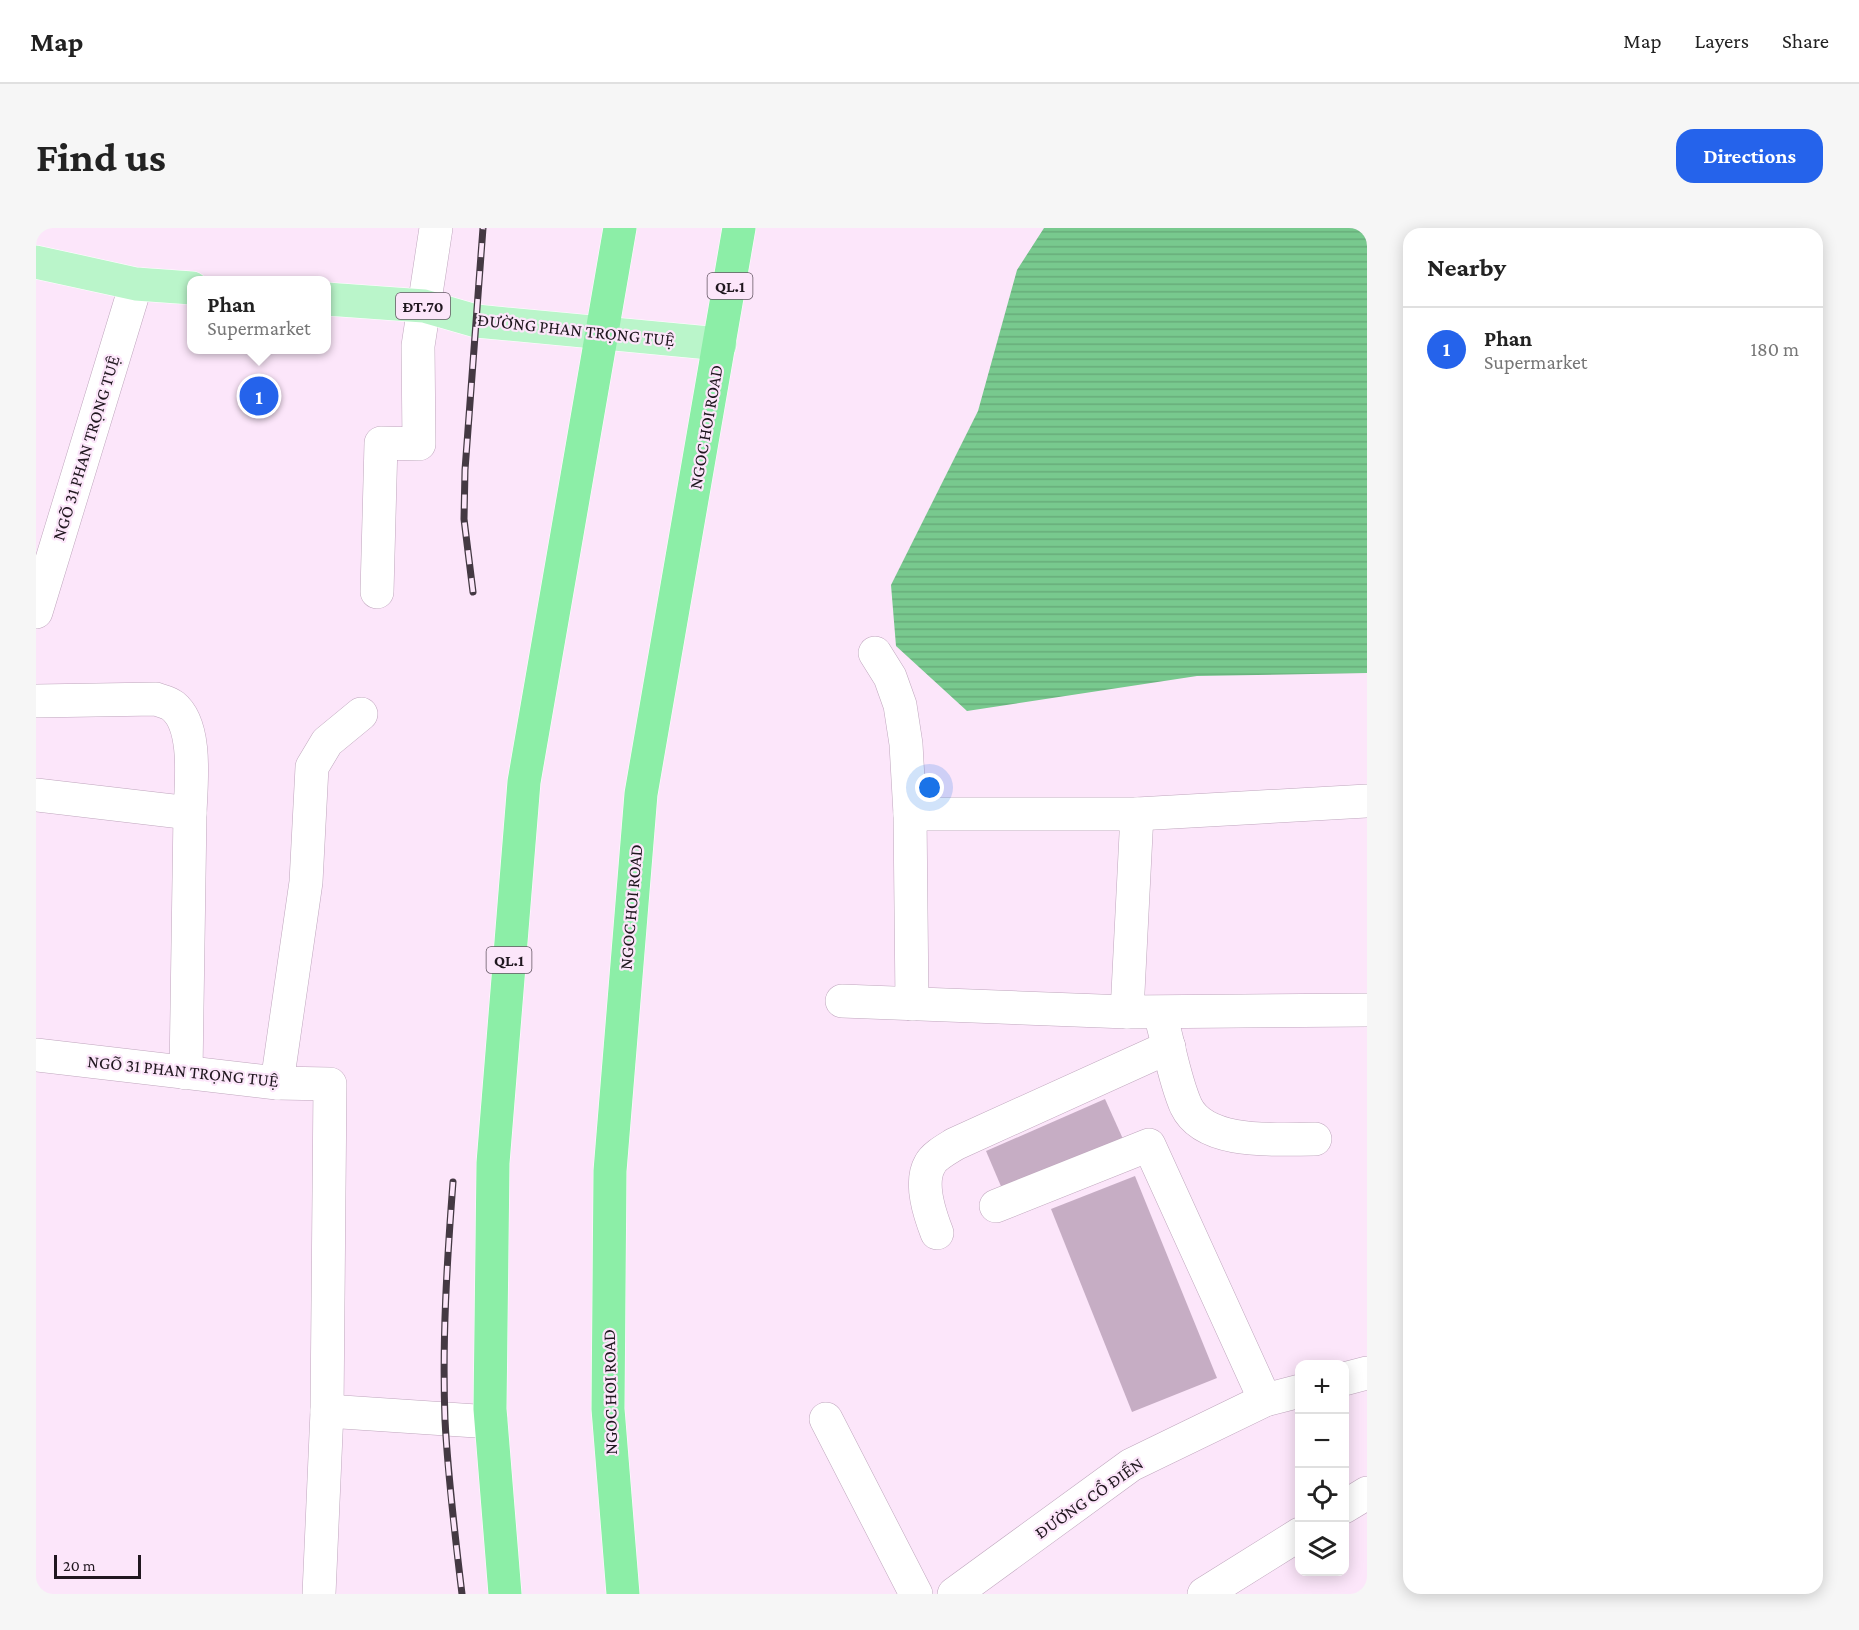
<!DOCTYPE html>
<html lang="en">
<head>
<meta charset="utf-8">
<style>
	:root { --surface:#fff; --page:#f6f6f6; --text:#222; --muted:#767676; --line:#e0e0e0; --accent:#2563eb }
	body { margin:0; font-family:"Crimson Pro",serif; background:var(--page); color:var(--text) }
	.controls { position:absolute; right:18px; bottom:18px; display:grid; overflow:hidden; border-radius:12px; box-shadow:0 3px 15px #0003 }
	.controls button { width:54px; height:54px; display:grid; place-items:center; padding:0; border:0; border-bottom:2px solid var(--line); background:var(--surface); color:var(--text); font:30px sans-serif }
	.scale { position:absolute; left:18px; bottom:15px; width:87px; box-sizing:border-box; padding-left:6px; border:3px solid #20171f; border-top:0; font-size:16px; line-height:21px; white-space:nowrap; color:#20171f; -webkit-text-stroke:4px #fce6fa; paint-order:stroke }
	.you { position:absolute; left:894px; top:560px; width:21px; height:21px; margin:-15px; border:4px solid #fff; border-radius:50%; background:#1a73e8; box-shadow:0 0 0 9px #1a73e833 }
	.badge { display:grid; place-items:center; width:39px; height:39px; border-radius:50%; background:var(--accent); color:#fff; font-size:20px; font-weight:700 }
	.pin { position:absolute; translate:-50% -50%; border:3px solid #fff; box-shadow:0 2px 6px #0006 }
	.popup { position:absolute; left:151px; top:48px; width:144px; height:78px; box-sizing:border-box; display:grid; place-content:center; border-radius:12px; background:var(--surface); filter:drop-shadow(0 2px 4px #0005); font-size:20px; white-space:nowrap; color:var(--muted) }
	.popup b { font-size:22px; color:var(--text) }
	.popup::after { content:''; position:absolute; left:50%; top:100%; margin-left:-12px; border:12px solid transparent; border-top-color:var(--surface) }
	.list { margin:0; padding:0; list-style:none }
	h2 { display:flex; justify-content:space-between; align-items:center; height:78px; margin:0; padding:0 24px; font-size:26px }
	h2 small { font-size:20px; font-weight:400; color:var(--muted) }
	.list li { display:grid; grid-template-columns:39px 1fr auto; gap:18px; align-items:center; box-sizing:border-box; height:84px; padding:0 24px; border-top:2px solid var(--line) }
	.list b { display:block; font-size:22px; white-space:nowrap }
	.list p { margin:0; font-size:20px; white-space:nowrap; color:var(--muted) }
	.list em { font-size:20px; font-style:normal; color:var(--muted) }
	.icon { flex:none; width:33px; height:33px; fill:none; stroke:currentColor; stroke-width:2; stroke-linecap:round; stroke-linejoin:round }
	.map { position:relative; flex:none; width:1331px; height:1366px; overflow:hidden; border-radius:18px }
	header { display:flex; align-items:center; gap:36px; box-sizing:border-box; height:84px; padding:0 30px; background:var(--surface); border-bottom:2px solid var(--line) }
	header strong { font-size:28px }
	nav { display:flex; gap:33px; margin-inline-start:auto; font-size:21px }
	.intro { display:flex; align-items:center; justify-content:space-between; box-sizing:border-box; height:144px; padding:0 36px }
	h1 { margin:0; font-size:42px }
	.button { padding:15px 27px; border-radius:18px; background:var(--accent); color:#fff; font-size:21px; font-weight:700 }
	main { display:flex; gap:36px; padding:0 36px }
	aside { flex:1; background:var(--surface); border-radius:18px; box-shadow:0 3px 15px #0003 }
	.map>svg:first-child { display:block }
	.water { fill:url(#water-rules) }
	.building { fill:#c6adc4 }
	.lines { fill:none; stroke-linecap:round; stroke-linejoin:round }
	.minor-casing { stroke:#bfa6bd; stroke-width:34 }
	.major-casing { stroke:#fff; stroke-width:34 }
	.highway-casing { stroke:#fff; stroke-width:34 }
	.minor { stroke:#fff; stroke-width:33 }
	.major { stroke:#baf5ca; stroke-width:33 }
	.highway { stroke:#8ceea7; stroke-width:33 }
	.rail-casing { stroke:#443943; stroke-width:7 }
	.rail { stroke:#fce6fa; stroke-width:4.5; stroke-dasharray:14; stroke-linecap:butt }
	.labels { text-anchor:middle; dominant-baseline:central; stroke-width:4.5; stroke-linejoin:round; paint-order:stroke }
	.shield { fill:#fce6fa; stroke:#625561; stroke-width:1.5 }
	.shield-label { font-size:16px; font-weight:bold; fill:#20171f }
	.street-label { font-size:18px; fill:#20171f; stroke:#fce6fa }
</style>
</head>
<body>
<header>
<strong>Map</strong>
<nav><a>Map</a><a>Layers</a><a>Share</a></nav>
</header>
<div class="intro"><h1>Find us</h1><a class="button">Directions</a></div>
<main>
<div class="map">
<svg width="1331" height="1366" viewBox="0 0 1331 1366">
	<defs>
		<pattern id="water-rules" width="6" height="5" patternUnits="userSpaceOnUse" patternTransform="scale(1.5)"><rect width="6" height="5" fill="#78c98e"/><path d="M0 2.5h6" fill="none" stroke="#68ac7a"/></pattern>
	</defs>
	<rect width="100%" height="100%" fill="#fce6fa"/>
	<path class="water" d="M1008 0H1331V445L1161 448 931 483 860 418 855 357 942 183 981 42Z"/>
	<g class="building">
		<path d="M1069 871 1087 911 967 963 950 923Z"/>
		<path d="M1099 948 1181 1150 1096 1184 1015 981Z"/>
	</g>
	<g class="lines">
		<g class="minor-casing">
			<g id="minor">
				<path d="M341 364 345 215 383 216 382 118 400 0"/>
				<path d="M0 384 100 56"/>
				<path d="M839 425 854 449 864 477 870 516 874 586 876 776"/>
				<path d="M0 473 120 471C125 473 132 474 137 478 162 498 155 556 154 585"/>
				<path d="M0 567 154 585 150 845"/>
				<path d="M874 586H1101L1331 573"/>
				<path d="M806 773 1091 784 1331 782"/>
				<path d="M1091 784 1101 586"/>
				<path d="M1127 797C1134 823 1139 853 1150 878 1169 918 1242 911 1279 911"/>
				<path d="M0 827 241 855 294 856 291 1183 283 1366"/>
				<path d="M241 855 270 654 276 539 291 514 325 486"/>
				<path d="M960 978 1113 917 1229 1172"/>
				<path d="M901 1005C894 987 883 955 894 936 898 928 911 921 919 916L1133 819"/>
				<path d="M1308 1151 1331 1145"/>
				<path d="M291 1183 455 1194"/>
				<path d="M790 1191 880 1366"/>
				<path d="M1308 1279 1331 1265"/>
				<path d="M918 1366 1095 1237 1229 1172 1264 1163"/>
				<path d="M1168 1366 1264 1306"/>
			</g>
		</g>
		<g class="major-casing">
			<g id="major">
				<path d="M0 34 100 56 156 60"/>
				<path d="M290 71 388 78 440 93 684 116"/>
			</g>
		</g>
		<g class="highway-casing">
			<g id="highway">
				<path d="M469 1366 454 1181 457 935 488 554 584 0"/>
				<path d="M587 1366 572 1181 574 943 605 566 703 0"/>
			</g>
		</g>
		<use href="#minor" class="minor"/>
		<use href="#major" class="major"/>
		<use href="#highway" class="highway"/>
		<g class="rail-casing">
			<g id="rail">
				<path d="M437 364 428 291 429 242 447 0"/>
				<path d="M417 954C411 1033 406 1112 409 1192 412 1250 419 1308 426 1366"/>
			</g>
		</g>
		<use href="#rail" class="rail"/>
	</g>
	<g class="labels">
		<g class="shield">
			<rect x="671.5" y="45" width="45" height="26" rx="4.5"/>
			<rect x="360" y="65" width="54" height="26" rx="4.5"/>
			<rect x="450.5" y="719" width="45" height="26" rx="4.5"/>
		</g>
		<g class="shield-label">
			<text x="694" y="58">QL.1</text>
			<text x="387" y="78">ĐT.70</text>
			<text x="473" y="732">QL.1</text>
		</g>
		<g class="street-label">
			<text transform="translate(540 102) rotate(6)">ĐƯỜNG PHAN TRỌNG TUỆ</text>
			<text transform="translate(670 199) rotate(-80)">NGOC HOI ROAD</text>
			<text transform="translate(50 220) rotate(-73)">NGÕ 31 PHAN TRỌNG TUỆ</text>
			<text transform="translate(595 679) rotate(-85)">NGOC HOI ROAD</text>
			<text transform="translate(147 843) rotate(6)">NGÕ 31 PHAN TRỌNG TUỆ</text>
			<text transform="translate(574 1164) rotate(-91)">NGOC HOI ROAD</text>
			<text transform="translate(1053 1270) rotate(-35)">ĐƯỜNG CỔ ĐIỂN</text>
		</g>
	</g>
</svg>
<div class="controls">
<button>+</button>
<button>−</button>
<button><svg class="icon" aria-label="locate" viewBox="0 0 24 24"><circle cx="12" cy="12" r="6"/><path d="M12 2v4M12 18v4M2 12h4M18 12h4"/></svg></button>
<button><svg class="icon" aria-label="layers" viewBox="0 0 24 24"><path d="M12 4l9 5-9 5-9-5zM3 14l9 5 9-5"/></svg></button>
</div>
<div class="scale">20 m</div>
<div class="you"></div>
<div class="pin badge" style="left:223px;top:168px">1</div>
<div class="popup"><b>Phan</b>Supermarket</div>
</div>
<aside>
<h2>Nearby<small></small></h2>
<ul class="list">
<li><span class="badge">1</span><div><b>Phan</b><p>Supermarket</p></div><em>180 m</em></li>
</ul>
</aside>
</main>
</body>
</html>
